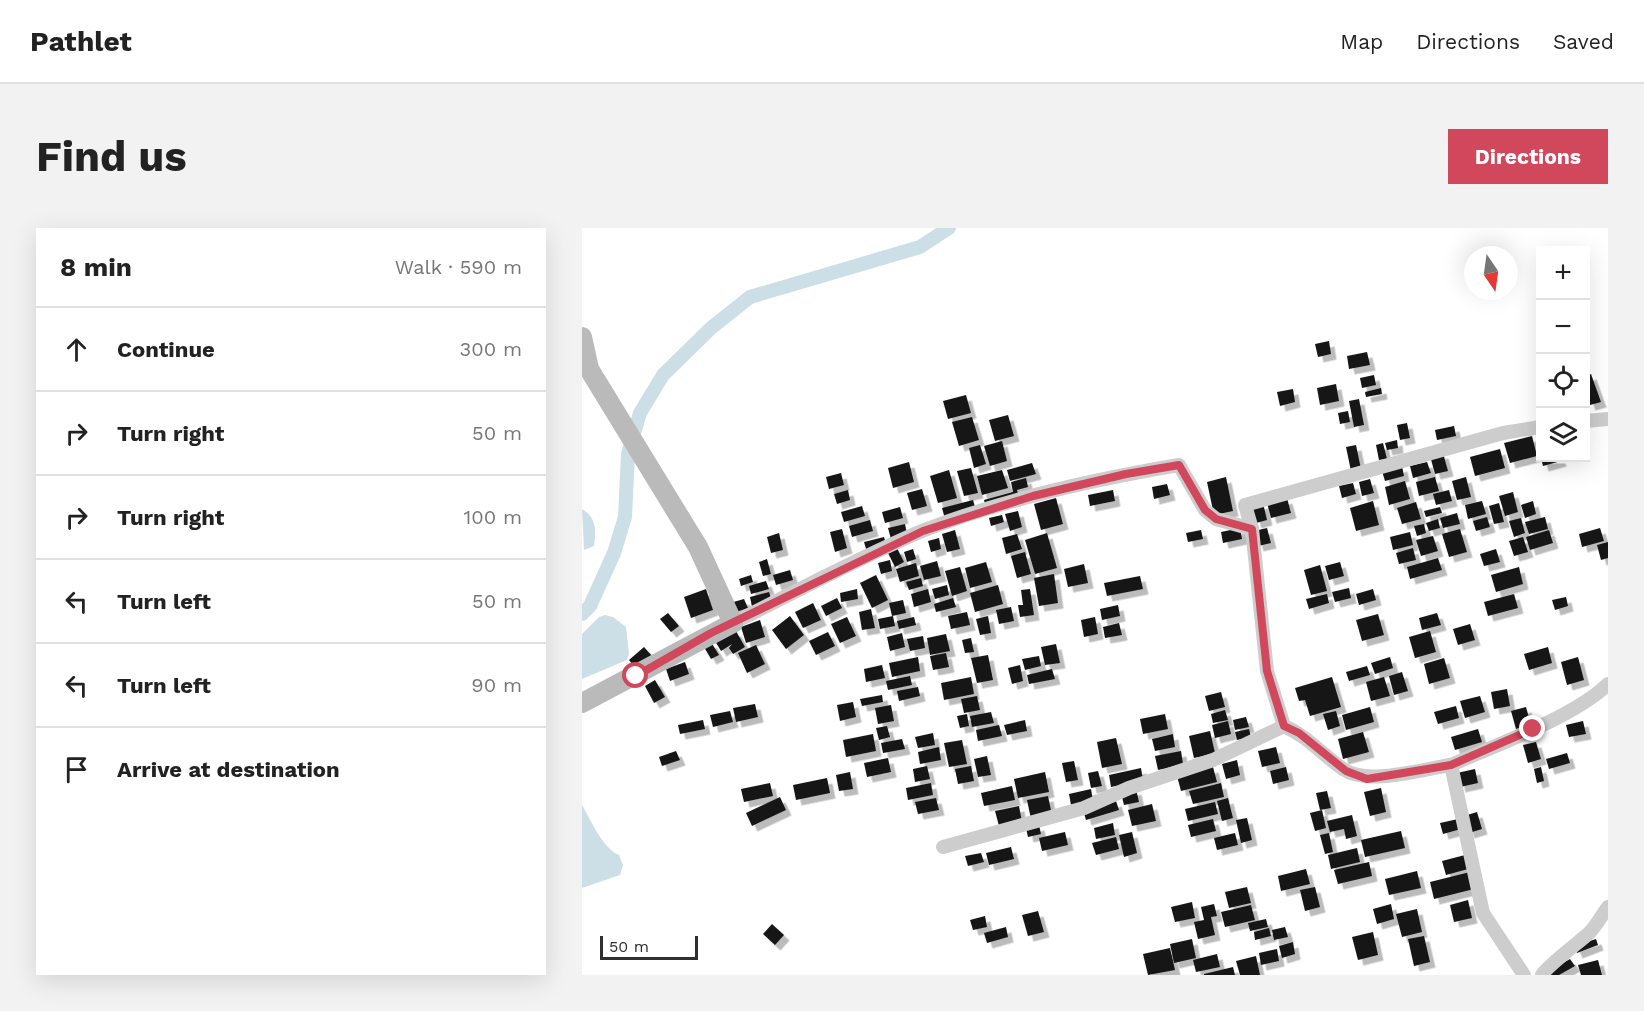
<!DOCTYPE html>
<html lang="en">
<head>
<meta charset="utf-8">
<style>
	:root { --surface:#fff; --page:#f2f2f2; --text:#222; --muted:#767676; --line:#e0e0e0; --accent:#d1485c }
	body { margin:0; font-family:"Work Sans",sans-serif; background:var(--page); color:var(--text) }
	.controls { position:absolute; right:18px; top:18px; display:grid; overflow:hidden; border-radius:0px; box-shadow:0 6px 24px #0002 }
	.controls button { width:54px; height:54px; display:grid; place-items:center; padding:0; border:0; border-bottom:2px solid var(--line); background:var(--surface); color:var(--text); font:30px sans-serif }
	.compass { position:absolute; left:882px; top:18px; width:54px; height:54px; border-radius:50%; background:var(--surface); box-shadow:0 6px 24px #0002; rotate:167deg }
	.scale { position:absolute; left:18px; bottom:15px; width:98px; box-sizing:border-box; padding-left:6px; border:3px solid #303030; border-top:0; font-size:16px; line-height:21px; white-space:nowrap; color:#303030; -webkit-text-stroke:4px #fff; paint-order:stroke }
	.stop { position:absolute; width:18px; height:18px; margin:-14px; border:4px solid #d1485c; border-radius:50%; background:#fff }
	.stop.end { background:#d1485c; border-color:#fff; box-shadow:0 2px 6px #0008 }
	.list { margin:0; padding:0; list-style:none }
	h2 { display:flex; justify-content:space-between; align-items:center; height:78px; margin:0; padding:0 24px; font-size:26px }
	h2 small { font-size:20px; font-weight:400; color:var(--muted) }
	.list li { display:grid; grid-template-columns:39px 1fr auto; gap:18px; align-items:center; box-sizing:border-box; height:84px; padding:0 24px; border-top:2px solid var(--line) }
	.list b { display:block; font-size:22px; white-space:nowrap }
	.list em { font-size:20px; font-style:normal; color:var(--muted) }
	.icon { flex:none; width:33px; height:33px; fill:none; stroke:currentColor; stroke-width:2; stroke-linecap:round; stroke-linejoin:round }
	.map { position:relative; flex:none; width:1026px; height:747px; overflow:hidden; border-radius:0px }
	header { display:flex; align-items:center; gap:36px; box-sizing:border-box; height:84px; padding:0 30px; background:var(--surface); border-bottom:2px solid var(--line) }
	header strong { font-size:28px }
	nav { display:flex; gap:33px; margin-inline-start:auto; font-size:21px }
	.intro { display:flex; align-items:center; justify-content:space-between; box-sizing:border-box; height:144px; padding:0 36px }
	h1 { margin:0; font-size:42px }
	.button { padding:15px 27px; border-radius:0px; background:var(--accent); color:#fff; font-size:21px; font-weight:700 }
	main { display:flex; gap:36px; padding:0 36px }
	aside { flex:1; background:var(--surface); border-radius:0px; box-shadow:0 6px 24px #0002 }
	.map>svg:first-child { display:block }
	.water { fill:#ccdfe7 }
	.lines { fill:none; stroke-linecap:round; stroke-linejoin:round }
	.canal { stroke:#ccdfe7; stroke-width:14 }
	.building { fill:#171717; filter:url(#shadow) }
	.street { stroke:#cdcdcd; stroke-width:14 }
	.secondary { stroke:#bababa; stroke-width:20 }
	.route { stroke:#d1485c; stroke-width:8 }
</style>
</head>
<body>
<header>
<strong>Pathlet</strong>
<nav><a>Map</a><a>Directions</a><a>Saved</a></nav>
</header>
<div class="intro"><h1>Find us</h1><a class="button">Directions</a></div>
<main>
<aside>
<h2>8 min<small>Walk · 590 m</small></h2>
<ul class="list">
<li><svg class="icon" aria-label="ahead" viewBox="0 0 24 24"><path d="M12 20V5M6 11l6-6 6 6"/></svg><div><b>Continue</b></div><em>300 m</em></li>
<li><svg class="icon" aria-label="right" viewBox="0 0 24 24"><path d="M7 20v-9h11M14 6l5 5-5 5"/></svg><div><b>Turn right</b></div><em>50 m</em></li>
<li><svg class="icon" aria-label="right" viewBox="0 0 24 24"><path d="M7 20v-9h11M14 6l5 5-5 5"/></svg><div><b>Turn right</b></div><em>100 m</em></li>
<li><svg class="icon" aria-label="left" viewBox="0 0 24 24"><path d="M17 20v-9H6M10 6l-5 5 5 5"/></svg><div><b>Turn left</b></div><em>50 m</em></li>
<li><svg class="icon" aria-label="left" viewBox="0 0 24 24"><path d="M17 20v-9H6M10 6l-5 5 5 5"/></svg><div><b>Turn left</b></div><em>90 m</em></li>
<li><svg class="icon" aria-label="arrive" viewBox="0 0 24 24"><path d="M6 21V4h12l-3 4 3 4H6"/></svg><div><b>Arrive at destination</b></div></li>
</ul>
</aside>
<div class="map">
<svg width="1026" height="747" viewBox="0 0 1026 747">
	<defs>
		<filter id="shadow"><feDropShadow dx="5.5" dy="5.5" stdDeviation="0" flood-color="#0004"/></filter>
	</defs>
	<rect width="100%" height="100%" fill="#fff"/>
	<g class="water">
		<path d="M0 281C15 290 14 303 12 318L2 322Z"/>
		<path d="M23 387 31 389 44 399 47 426 45 432 0 451V406L17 389Z"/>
		<path d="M0 577C9 592 20 620 37 627L41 637 38 647 0 660Z"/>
	</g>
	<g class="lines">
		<path class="canal" d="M0 386 8 378 32 325 43 289 46 226 58 185 81 147 129 100 168 69 338 19 367 0"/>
	</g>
	<g class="building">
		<path d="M747 113 749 126 736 129 733 116Z"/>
		<path d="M785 124 788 137 767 141 765 128Z"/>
		<path d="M1009 146 1019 174 1008 177 1004 165V148Z"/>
		<path d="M792 147 794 157 780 160 778 150Z"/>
		<path d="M754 156 757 173 738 177 735 160Z"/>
		<path d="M799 160 800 166 784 169 783 164Z"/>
		<path d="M711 161 713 174 698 178 695 164Z"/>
		<path d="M384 167 389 185 366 191 361 173Z"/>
		<path d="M777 171 782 197 772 199 767 173Z"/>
		<path d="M766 183 768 194 758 196 756 185Z"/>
		<path d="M426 187 432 208 413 213 407 192Z"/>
		<path d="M390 189 397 212 377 218 370 194Z"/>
		<path d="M825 195 828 210 818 212 815 197Z"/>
		<path d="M872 198 874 208 855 212 853 202Z"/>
		<path d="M950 208 955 228 928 235 922 215Z"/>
		<path d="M815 212 816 220 805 222 803 215Z"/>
		<path d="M420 213 425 233 408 238 402 218Z"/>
		<path d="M801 215 805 231 797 232 794 217Z"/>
		<path d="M398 217 404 236 392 240 387 220Z"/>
		<path d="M774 217 779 241 769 243 764 219Z"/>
		<path d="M918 221 923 240 893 248 888 229Z"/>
		<path d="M861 225 866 243 853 246 848 228Z"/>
		<path d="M959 230H978L979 233 961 238Z"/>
		<path d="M327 234 332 254 311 260 306 240Z"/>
		<path d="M845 234 849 245 831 250 828 238Z"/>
		<path d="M450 235 454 246 428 253 425 242Z"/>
		<path d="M820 238 822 248 803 253 800 243Z"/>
		<path d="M389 240 396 265 382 268 375 243Z"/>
		<path d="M367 242 375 270 356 275 348 248Z"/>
		<path d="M420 242 426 260 400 267 395 248Z"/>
		<path d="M259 245 262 257 247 261 244 249Z"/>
		<path d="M644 249 651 283 632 287 625 254Z"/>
		<path d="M853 249 857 263 837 268 834 254Z"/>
		<path d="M884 249 889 269 875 272 870 253Z"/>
		<path d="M444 250 446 259 435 262 438 271 404 280 402 272 431 264 429 254Z"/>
		<path d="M788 251 792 265 780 268 777 254Z"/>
		<path d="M823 253 828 271 807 277 803 259Z"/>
		<path d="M771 255 774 266 760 270 757 258Z"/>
		<path d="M585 256 588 267 572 271 570 259Z"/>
		<path d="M340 261 345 278 330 282 325 265Z"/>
		<path d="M266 262 268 272 255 276 252 266Z"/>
		<path d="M531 262 533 273 508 278 506 267Z"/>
		<path d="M867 262 870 273 854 277 851 266Z"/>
		<path d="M931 264 936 284 923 288 917 268Z"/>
		<path d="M474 270 481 296 459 302 452 276Z"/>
		<path d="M705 270 709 285 689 290 685 275Z"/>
		<path d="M391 272 394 282 363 291 360 280Z"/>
		<path d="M791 273 797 297 774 303 768 280Z"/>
		<path d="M900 273 904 286 886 291 883 277Z"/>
		<path d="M951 273 954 286 943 290 939 277Z"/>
		<path d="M834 274 839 291 820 296 815 280Z"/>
		<path d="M681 275 685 292 674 295 669 278Z"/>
		<path d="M917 275 922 294 912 296 907 278Z"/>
		<path d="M280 278 283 288 262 294 259 284Z"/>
		<path d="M318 279 321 290 303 295 300 284Z"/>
		<path d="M858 279 860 285 844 289 842 283Z"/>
		<path d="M436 283 440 299 428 303 423 286Z"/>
		<path d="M875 285 878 296 861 300 858 290Z"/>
		<path d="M420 287 422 294 409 298 407 290Z"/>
		<path d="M905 289 908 299 894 303 891 293Z"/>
		<path d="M963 289 966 301 947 306 943 294Z"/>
		<path d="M939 290 943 305 932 309 927 293Z"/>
		<path d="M856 291 858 300 847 303 844 295Z"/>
		<path d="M288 292 291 303 270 309 267 298Z"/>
		<path d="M323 296 325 306 309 311 306 300Z"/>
		<path d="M842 296 844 305 835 308 832 298Z"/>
		<path d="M658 300 660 311 641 315 639 304Z"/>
		<path d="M685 300 689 315 676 318 672 303Z"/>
		<path d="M1018 300 1022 313 1000 319 997 306Z"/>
		<path d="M260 301 265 320 253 324 248 304Z"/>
		<path d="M878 301 885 324 867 329 860 306Z"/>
		<path d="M373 302 378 321 365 324 360 306Z"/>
		<path d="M619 302 621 311 606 314 604 305Z"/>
		<path d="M967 302 971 315 948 322 944 309Z"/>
		<path d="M828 304 831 317 811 322 808 309Z"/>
		<path d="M197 305 201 322 189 325 185 309Z"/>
		<path d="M465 305 475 340 453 346 443 312Z"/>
		<path d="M435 306 440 321 424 326 420 310Z"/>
		<path d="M851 308 856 323 839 328 834 312Z"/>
		<path d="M302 309 305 319 285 324 282 314Z"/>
		<path d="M941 309 946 324 932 328 927 313Z"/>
		<path d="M357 310 359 321 349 324 346 313Z"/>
		<path d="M1026 314V330L1019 332 1015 317Z"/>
		<path d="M315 320 322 334 313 339 306 325Z"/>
		<path d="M831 320 834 332 817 336 814 325Z"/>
		<path d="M331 321 334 331 325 334 322 324Z"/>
		<path d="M914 321 918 334 902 338 898 326Z"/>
		<path d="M443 324 449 346 435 350 429 328Z"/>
		<path d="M856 330 860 342 828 351 825 339Z"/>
		<path d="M185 331 189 346 181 348 177 334Z"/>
		<path d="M308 332 310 343 299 346 296 335Z"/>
		<path d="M355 333 359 348 342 352 338 338Z"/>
		<path d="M404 334 410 354 388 360 383 340Z"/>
		<path d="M758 334 762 348 747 352 743 338Z"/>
		<path d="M334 335 337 348 318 354 314 341Z"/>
		<path d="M502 336 506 355 486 359 482 341Z"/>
		<path d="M738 337 745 363 729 367 722 342Z"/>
		<path d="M378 339 385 363 370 368 363 343Z"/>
		<path d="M937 339 941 356 914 364 909 347Z"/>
		<path d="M208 342 211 352 194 357 191 347Z"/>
		<path d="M472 346 476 375 457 378 452 350Z"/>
		<path d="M169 347 171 354 159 358 157 351Z"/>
		<path d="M294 347 306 372 290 380 278 355Z"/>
		<path d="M558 348 561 361 525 368 522 355Z"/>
		<path d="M339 350 341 358 327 362 324 354Z"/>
		<path d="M184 353 187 361 169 366 167 358Z"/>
		<path d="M365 357 367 367 353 371 350 361Z"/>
		<path d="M416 357 421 376 393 384 388 365Z"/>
		<path d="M767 360 769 370 753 374 750 364Z"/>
		<path d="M124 361 131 382 109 390 102 369Z"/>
		<path d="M275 361 276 371 259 374 258 365Z"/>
		<path d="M346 361 349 374 332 379 329 366Z"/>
		<path d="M448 361 452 387 438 389 436 377H441L439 362Z"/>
		<path d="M791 361 794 372 777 377 774 366Z"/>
		<path d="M187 364 190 373 170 379 168 369Z"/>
		<path d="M745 366 747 375 727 381 724 371Z"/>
		<path d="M932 366 936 380 906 388 902 374Z"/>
		<path d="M984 369 986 378 973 382 970 372Z"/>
		<path d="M255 370 260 380 244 388 239 378Z"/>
		<path d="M371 370 374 379 354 384 352 376Z"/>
		<path d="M162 371 166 380 151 385 148 375Z"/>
		<path d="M321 372 324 385 310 388 307 375Z"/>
		<path d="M231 375 239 392 221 400 213 384Z"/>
		<path d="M536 377 538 388 520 392 518 381Z"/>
		<path d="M429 379 432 393 417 396 414 382Z"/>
		<path d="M289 381 293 400 280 402 277 384Z"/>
		<path d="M385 384 388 397 369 401 366 388Z"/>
		<path d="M86 385 97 398 89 404 78 391Z"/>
		<path d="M855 385 859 397 840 402 837 390Z"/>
		<path d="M796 386 802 407 780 413 774 392Z"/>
		<path d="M208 388 222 407 204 421 190 402Z"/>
		<path d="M311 388 313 398 298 401 296 391Z"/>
		<path d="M406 388 409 405 398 407 394 391Z"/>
		<path d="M265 389 274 408 258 415 249 396Z"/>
		<path d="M332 389 334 397 317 401 315 393Z"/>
		<path d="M513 389 516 406 502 409 499 392Z"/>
		<path d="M178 392 183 409 164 415 159 399Z"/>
		<path d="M537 395 540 407 523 410 521 399Z"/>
		<path d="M888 396 893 412 876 417 871 401Z"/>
		<path d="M154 403 163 419 151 426 147 420 150 416 139 423 130 408Z"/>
		<path d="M848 403 854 424 833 430 827 409Z"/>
		<path d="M246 404 253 418 234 427 227 413Z"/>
		<path d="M320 405 323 419 308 423 305 409Z"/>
		<path d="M364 406 368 423 348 427 345 410Z"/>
		<path d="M341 408 343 420 328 423 325 411Z"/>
		<path d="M389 410 392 424 383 425 380 412Z"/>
		<path d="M129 414 137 427 129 431 122 419Z"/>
		<path d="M474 416 478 435 463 437 459 419Z"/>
		<path d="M174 417 183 436 165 445 156 425Z"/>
		<path d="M62 419 70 428 54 441 47 432Z"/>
		<path d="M966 419 970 435 947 442 942 426Z"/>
		<path d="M364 425 367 439 351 442 348 428Z"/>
		<path d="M406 427 411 452 395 455 389 430Z"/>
		<path d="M457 428 459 438 443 442 440 431Z"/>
		<path d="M336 429 338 443 310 449 307 435Z"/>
		<path d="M808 429 811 440 793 446 789 435Z"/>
		<path d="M996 429 1002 452 985 457 979 434Z"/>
		<path d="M862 430 868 450 847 456 842 436Z"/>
		<path d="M103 434 107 446 88 453 84 441Z"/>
		<path d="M300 437 303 450 284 454 282 441Z"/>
		<path d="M438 437 441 453 430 456 426 440Z"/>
		<path d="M785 438 788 447 767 453 764 444Z"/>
		<path d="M470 441 473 451 447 456 445 447Z"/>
		<path d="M820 444 826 463 812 467 807 448Z"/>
		<path d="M328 448 330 457 306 462 304 453Z"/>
		<path d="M389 449 392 466 362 472 359 455Z"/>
		<path d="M750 449 759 479 728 488 723 472 717 473 713 460Z"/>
		<path d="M802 449 808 468 789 473 784 454Z"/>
		<path d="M73 452 83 469 72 475 63 458Z"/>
		<path d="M336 459 338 468 317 473 315 463Z"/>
		<path d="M925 461 928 478 912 481 909 464Z"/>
		<path d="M639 464 643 479 627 483 623 468Z"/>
		<path d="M300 467 301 474 280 478 278 471Z"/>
		<path d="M395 468 398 482 382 485 379 471Z"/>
		<path d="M898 468 903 484 883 490 878 473Z"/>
		<path d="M271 474 274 489 258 493 255 477Z"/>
		<path d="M173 476 176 489 154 494 151 480Z"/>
		<path d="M309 477 312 493 296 496 293 480Z"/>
		<path d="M874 478 877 490 856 496 852 484Z"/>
		<path d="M788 479 792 494 764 502 760 487Z"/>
		<path d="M944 479 949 497 934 501 929 483Z"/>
		<path d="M643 482 646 492 631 495 629 486Z"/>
		<path d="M148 483 151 494 131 499 128 487Z"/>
		<path d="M754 483 758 498 746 502 741 486Z"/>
		<path d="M409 484 412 495 390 499 388 488Z"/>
		<path d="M385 486 387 498 378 500 375 488Z"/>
		<path d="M583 486 586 501 561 506 558 491Z"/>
		<path d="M664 489 667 499 653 502 651 492Z"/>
		<path d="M121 492 123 501 98 506 96 497Z"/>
		<path d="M443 492 445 503 425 507 422 497Z"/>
		<path d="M646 493 649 506 633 510 630 497Z"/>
		<path d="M1001 493 1004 506 987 509 984 497Z"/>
		<path d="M417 497 420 508 396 513 394 502Z"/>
		<path d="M305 498 308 509 297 512 294 500Z"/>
		<path d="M667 501 669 509 655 512 653 504Z"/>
		<path d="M896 501 900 514 873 522 869 509Z"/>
		<path d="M628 503 633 525 612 530 607 508Z"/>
		<path d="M781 504 787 524 761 531 756 511Z"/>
		<path d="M351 505 353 517 336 520 333 509Z"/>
		<path d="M291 506 294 523 264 529 261 512Z"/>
		<path d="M591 506 593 519 573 523 570 511Z"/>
		<path d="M534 510 540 536 520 540 515 514Z"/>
		<path d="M320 511 323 521 301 525 299 515Z"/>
		<path d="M380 512 385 536 367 539 362 515Z"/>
		<path d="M954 514 959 531 946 535 941 517Z"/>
		<path d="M357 519 359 532 338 536 336 524Z"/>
		<path d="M694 519 698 535 680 539 676 523Z"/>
		<path d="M94 523 98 532 80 538 77 529Z"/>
		<path d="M599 523 601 536 576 542 573 528Z"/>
		<path d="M985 525 988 535 967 541 964 531Z"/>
		<path d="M405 528 409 547 396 549 392 531Z"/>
		<path d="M306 530 309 544 285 549 282 535Z"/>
		<path d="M655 532 658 547 644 551 640 536Z"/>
		<path d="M492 533 496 552 484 554 480 535Z"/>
		<path d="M345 538 348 551 333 554 331 541Z"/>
		<path d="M389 538 392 553 376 556 373 541Z"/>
		<path d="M631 539 635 554 599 563 595 548Z"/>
		<path d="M704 539 707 552 691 556 688 543Z"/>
		<path d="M959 539 962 553 955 555 952 541Z"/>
		<path d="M559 540 561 552 529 559 527 547Z"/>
		<path d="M893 541 896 555 878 559 875 545Z"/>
		<path d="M516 543 520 558 509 560 506 545Z"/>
		<path d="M268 544 271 561 257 563 254 547Z"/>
		<path d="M463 544 467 564 436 570 432 551Z"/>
		<path d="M245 550 248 565 214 572 211 557Z"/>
		<path d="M188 555 191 568 162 574 159 561Z"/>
		<path d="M349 555 351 567 326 572 324 560Z"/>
		<path d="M639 555 642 569 611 576 607 563Z"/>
		<path d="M430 558 433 572 402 578 399 565Z"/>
		<path d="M799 560 804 584 788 588 782 564Z"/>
		<path d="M509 561 511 573 489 577 487 566Z"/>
		<path d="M554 561 557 574 542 577 539 565Z"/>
		<path d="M745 563 749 580 738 582 734 565Z"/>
		<path d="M466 568 470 587 449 591 445 572Z"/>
		<path d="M198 569 204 582 170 598 164 585Z"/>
		<path d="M354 570 357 582 336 586 333 574Z"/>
		<path d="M646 570 651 590 640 593 635 573Z"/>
		<path d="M534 573 537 582 504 592 501 582Z"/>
		<path d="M633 574 636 586 606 593 603 581Z"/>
		<path d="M570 576 574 593 550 598 546 582Z"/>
		<path d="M437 578 440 594 417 598 413 583Z"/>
		<path d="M740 582 744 600 733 603 728 585Z"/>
		<path d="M895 584 900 601 887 605 882 588Z"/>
		<path d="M770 587 775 608 764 611 762 601 748 604 745 593Z"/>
		<path d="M665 590 670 612 659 615 654 592Z"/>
		<path d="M631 591 634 603 609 609 606 597Z"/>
		<path d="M876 591 879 601 861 606 858 595Z"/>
		<path d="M531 595 533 607 514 611 512 600Z"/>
		<path d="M457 597 459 606 446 609 444 600Z"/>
		<path d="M819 603 823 620 783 629 779 612Z"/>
		<path d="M483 604 486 617 460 623 457 610Z"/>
		<path d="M550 604 555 625 542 629 537 607Z"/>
		<path d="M653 605 656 617 635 622 632 610Z"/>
		<path d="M747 605 751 624 743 626 738 607Z"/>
		<path d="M534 609 537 621 514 627 510 615Z"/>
		<path d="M429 619 432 631 407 637 404 625Z"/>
		<path d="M775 620 778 634 749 641 746 627Z"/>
		<path d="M399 625 402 634 386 638 383 628Z"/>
		<path d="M883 627 886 641 864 647 860 633Z"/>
		<path d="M787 634 790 648 756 656 752 642Z"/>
		<path d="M724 641 728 656 699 663 696 648Z"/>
		<path d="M835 643 839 660 807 667 803 651Z"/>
		<path d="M888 644 892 661 852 671 848 654Z"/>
		<path d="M665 659 669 675 647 680 643 664Z"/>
		<path d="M733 659 738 679 723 683 718 662Z"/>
		<path d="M886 672 890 690 872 694 868 677Z"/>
		<path d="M610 674 613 690 593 694 589 679Z"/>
		<path d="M632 676 635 688 629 689 633 707 616 711 612 694 622 692 619 679Z"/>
		<path d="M809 676 812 691 795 696 791 681Z"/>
		<path d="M669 677 673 692 643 699 639 684Z"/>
		<path d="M835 681 840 704 820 709 814 686Z"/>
		<path d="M456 683 462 704 446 708 440 687Z"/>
		<path d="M403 688 405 699 391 702 388 692Z"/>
		<path d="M684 691 686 699 668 703 666 695Z"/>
		<path d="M190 696 202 707 193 717 181 706Z"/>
		<path d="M424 699 426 709 405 715 402 705Z"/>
		<path d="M703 699 706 709 692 712 690 702Z"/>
		<path d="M687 700 689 708 673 712 672 704Z"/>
		<path d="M791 704 796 727 776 732 770 709Z"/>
		<path d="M842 708 848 734 832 738 826 711Z"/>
		<path d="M610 711 614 730 592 735 588 716Z"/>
		<path d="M1014 711 1016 717 995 725 992 718Z"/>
		<path d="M711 714 713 726 700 730 697 718Z"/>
		<path d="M588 720 593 742 566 747 561 726Z"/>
		<path d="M695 721 697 733 679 737 677 725Z"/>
		<path d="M635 726 638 739 614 744 611 732Z"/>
		<path d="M674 728 678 747H658L654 733Z"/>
		<path d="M988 731 993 738 977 747H967L965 744Z"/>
		<path d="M1016 732 1020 747H999L996 737Z"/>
		<path d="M651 739 653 747H622V746Z"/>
	</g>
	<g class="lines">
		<g class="street">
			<path d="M1004 193 1026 191"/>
			<path d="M670 301 685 443 702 498C725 508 741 527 761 541 785 558 840 541 869 537L901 685 942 747"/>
			<path d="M151 395C213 364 276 330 340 303 419 272 514 251 597 237L623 282 634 291 670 301 663 277 921 205 958 199"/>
			<path d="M869 537C914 517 992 489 1026 456"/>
			<path d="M361 619 502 580 547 560 631 532 702 498"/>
			<path d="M960 747C965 738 996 715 1006 706 1014 699 1019 688 1026 679"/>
		</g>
		<path class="secondary" d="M0 109 7 141 116 319 151 395 0 475"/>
	</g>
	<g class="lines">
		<path class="route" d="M54 448 129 405 341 303 451 268 544 246 597 237 623 282 634 291 670 301 685 443 702 498 717 505 764 543 785 551 869 537 951 501"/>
	</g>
</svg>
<div class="controls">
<button>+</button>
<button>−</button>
<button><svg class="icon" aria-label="locate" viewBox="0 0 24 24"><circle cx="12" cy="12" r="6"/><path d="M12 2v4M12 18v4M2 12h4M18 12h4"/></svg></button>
<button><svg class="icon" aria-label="layers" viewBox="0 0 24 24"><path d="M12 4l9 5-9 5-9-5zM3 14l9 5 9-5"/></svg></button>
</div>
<svg class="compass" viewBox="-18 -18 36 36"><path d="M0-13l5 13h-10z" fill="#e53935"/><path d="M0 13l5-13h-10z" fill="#767676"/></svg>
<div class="scale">50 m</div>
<div class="stop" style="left:54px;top:448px"></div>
<div class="stop end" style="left:951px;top:501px"></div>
</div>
</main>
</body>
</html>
